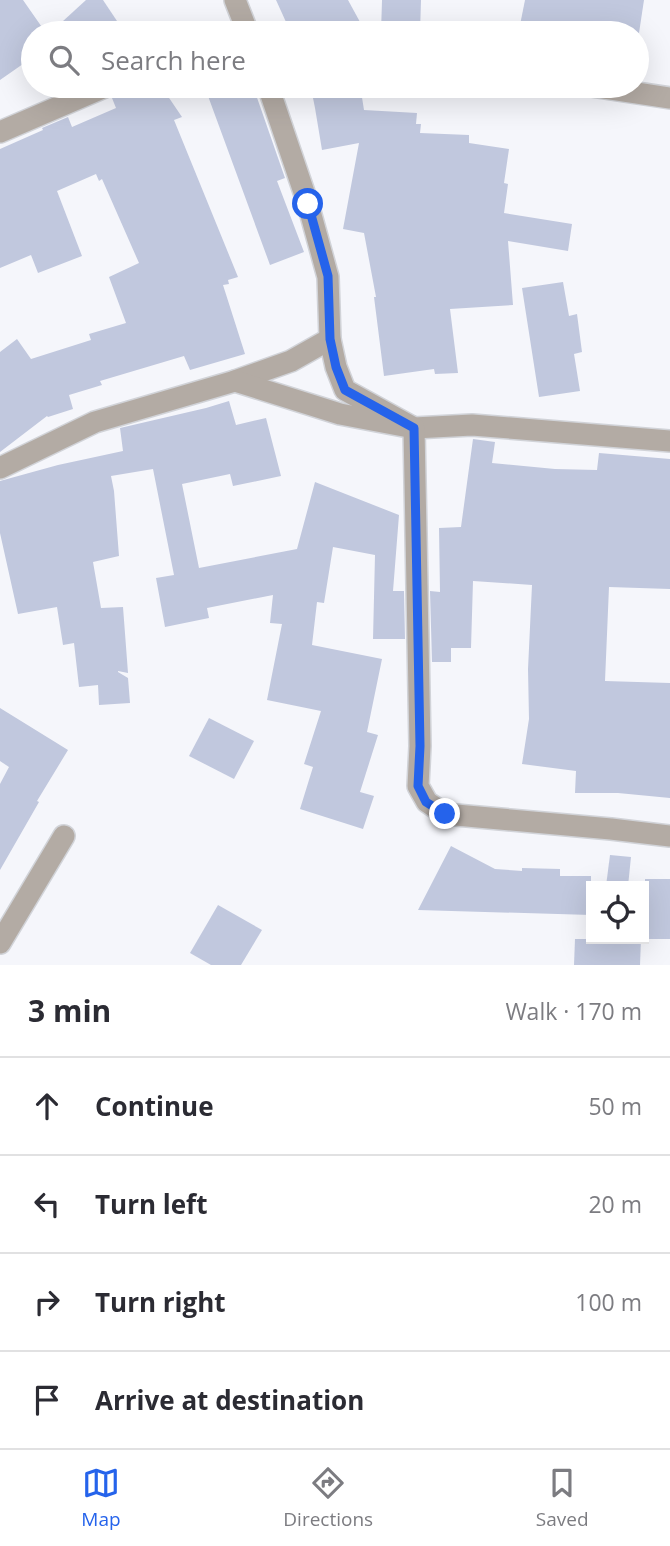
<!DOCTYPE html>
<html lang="en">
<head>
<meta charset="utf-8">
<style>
	:root { --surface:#fff; --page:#f2f2f3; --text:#2b2b33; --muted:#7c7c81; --line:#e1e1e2; --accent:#2563eb }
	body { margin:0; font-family:"Open Sans",sans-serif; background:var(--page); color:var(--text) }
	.controls { position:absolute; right:21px; bottom:21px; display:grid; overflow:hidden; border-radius:0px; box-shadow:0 7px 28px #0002 }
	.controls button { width:63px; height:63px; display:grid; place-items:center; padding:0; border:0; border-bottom:2px solid var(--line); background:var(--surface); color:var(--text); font:35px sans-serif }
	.stop { position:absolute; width:21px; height:21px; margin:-16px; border:5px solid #2563eb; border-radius:50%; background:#fff }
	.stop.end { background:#2563eb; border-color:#fff; box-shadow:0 2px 7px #0008 }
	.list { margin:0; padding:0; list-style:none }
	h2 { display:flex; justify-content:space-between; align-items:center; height:91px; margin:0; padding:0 28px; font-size:30px }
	h2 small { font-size:23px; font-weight:400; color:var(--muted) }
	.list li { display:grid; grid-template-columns:46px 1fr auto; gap:21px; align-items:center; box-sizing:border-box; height:98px; padding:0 28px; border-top:2px solid var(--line) }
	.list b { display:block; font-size:26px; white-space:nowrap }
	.list em { font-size:23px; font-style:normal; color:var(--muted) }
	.icon { flex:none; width:38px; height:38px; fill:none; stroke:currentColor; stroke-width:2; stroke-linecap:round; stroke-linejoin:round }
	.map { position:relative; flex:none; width:670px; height:965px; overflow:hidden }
	.search { position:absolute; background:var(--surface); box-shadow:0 7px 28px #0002; left:21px; right:21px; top:21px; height:77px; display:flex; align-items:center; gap:18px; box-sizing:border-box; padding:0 24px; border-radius:38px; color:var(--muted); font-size:26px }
	.sheet { height:483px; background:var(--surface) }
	nav { display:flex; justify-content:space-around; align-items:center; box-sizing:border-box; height:98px; border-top:2px solid var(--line); background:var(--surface); font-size:19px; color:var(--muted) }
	nav a { display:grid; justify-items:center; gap:4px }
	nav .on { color:var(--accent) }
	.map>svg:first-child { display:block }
	.building { fill:#c1c8de }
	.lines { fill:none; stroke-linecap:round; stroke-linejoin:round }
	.minor-casing { stroke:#d1d3d8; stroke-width:24 }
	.minor { stroke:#b3aba4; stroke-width:21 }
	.route { stroke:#2563eb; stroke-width:9 }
</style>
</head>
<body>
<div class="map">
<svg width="670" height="965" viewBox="0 0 670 965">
	<rect width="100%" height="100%" fill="#f5f6fb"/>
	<g class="building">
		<path d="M0 0H23L46 33H33V57L0 80Z"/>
		<path d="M86 0H103L125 33H50Z"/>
		<path d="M276 0H348L366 33H291Z"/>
		<path d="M382 0H421L420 33H381Z"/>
		<path d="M525 0H644L639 33H563L520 25Z"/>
		<path d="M120 86H161L182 117 174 120 238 277 228 280 229 284 223 285 245 354 190 370 184 356 100 381 102 385 69 395 73 409 48 417 47 416 0 452V352L17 339 31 359 91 340 89 334 126 323 109 277 139 263 102 179 99 181 96 174 57 191 82 256 38 273 31 255 0 268V149L43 130 42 128 68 117 72 127 116 108 112 98 118 93Z"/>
		<path d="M235 86H253L285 178 277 181 304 252 270 265 208 96Z"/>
		<path d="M333 90 334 95 361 91 364 110 417 113 416 124H421L420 133 469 135V143L509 149 504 183 508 184 504 213 572 224 568 251 508 241 513 305 450 309 458 373 435 374 434 369 384 376 374 297H376L364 233 343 229 359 143 322 150 315 108 312 93Z"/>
		<path d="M563 282 569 316 577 314 582 352 574 354 580 391 539 397 522 288Z"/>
		<path d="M229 401 236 425 266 418 281 476 233 486 230 474 182 484 199 568 297 549 315 482 399 515 393 591H404L405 639H373L375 555 333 547 324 603 317 602 312 645 382 659 367 732 378 735 360 792 374 796 363 829 300 809 313 767 304 764 321 711 267 700 282 624 270 623 273 595 207 608 209 618 165 627 156 578 174 575 153 469 111 476 114 491 119 556 93 562 101 608 123 607 128 673 118 671V672L128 678 130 703 99 705 98 685 79 687 74 643 63 645 57 607 18 614 0 533V481L58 465 123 451 120 428 206 408Z"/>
		<path d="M473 439 495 442 492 463 555 469 597 470 599 453 670 459V589L609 587 605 681 670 683V798L618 793H575L576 771 522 764 529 719 528 669 532 585 473 581 471 648H451V662H432L430 591 440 592 439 528 461 527Z"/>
		<path d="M0 708 68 750 37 801 39 802 0 870V784L9 767 0 761Z"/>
		<path d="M209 718 254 741 234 779 189 756Z"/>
		<path d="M451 846 495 869 522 871V868L560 869V876H591V915L418 910Z"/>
		<path d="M610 855 631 857 628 886H606Z"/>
		<rect x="645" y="879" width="25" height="60"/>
		<path d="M218 905 262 930 241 965H211L190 953Z"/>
		<path d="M575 939H641L640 965H574Z"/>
	</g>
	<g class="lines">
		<g class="minor-casing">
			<g id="minor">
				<path d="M235 0 248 33"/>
				<path d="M268 86 308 204 328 277 330 339 336 367 345 390 414 428 472 425 670 441"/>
				<path d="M591 86 670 98"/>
				<path d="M0 132 107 86"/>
				<path d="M235 381 291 361 330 339"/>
				<path d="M0 468 95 422 235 381 340 414 414 428 420 746 418 786 427 802 445 814 611 829 670 836"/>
				<path d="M0 943 64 836"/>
			</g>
		</g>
		<use href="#minor" class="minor"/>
	</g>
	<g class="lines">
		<path class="route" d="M308 204 328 276 330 339 336 367 345 390 414 428 420 746 418 786 426 802 445 814"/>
	</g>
</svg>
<div class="controls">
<button><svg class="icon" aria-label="locate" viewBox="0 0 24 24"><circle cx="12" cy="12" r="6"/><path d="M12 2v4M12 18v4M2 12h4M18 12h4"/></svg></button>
</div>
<div class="stop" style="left:308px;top:204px"></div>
<div class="stop end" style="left:445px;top:814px"></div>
<div class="search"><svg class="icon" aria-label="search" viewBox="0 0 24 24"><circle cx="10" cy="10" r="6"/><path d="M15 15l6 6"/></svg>Search here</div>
</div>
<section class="sheet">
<h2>3 min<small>Walk · 170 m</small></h2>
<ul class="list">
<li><svg class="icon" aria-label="ahead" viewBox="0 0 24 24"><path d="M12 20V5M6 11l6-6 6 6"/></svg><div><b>Continue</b></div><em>50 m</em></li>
<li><svg class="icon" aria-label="left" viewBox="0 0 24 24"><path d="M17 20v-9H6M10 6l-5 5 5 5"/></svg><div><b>Turn left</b></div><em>20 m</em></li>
<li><svg class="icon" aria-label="right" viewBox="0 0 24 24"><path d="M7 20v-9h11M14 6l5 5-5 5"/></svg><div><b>Turn right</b></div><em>100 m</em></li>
<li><svg class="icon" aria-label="arrive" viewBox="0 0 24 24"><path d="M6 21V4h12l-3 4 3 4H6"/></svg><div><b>Arrive at destination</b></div></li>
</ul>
</section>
<nav>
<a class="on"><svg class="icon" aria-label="map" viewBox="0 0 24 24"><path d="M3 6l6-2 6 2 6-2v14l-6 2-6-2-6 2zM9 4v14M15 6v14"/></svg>Map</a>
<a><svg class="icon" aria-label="directions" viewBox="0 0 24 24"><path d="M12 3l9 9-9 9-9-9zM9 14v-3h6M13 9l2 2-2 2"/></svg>Directions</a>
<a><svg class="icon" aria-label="saved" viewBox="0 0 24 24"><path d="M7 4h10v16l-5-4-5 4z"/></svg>Saved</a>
</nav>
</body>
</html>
